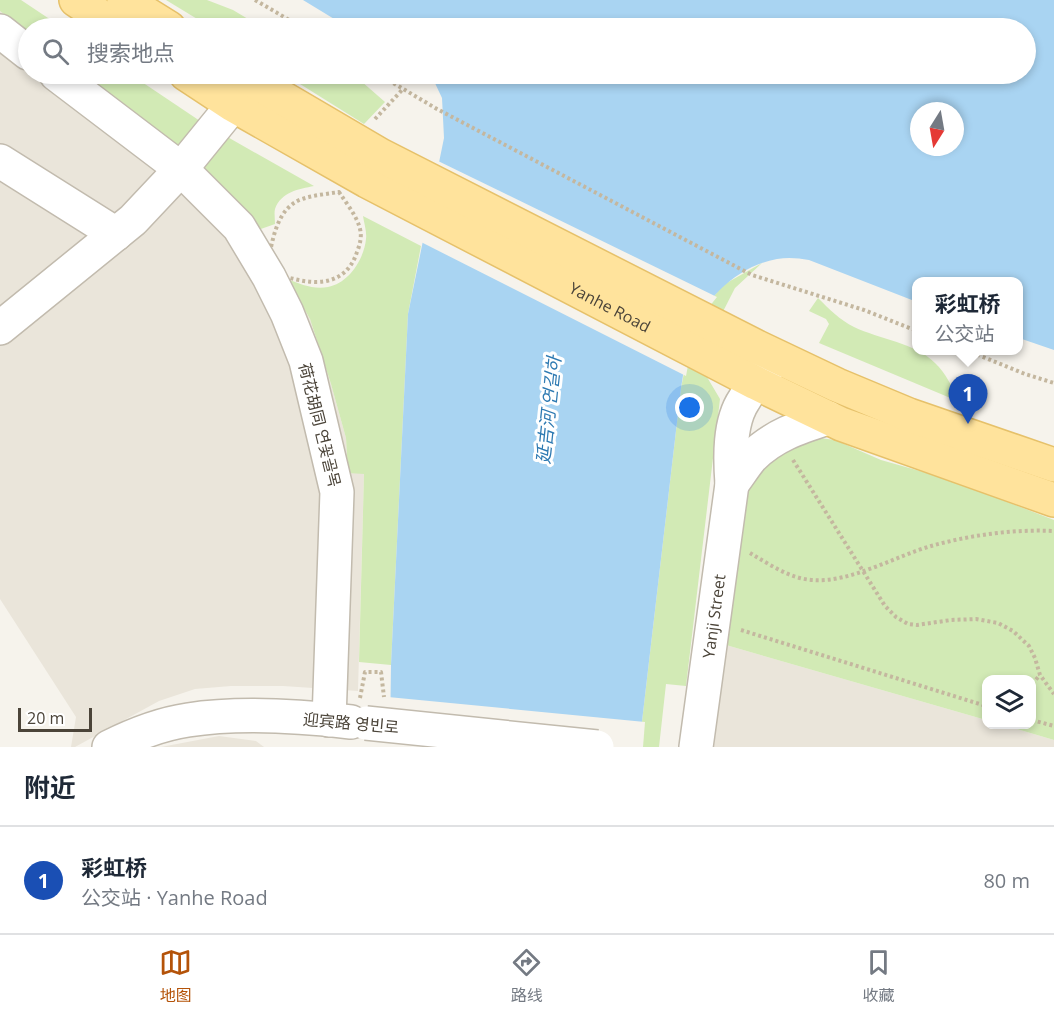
<!DOCTYPE html>
<html lang="zh">
<head>
<meta charset="utf-8">
<style>
	:root { --surface:#fff; --page:#f6f6f7; --text:#1f2937; --muted:#747a83; --line:#e0e1e3; --accent:#b45309 }
	body { margin:0; font-family:"Open Sans","Noto Sans SC","Noto Sans KR",sans-serif; background:var(--page); color:var(--text) }
	.controls { position:absolute; right:18px; bottom:18px; display:grid; overflow:hidden; border-radius:12px; box-shadow:0 3px 9px #0003 }
	.controls button { width:54px; height:54px; display:grid; place-items:center; padding:0; border:0; border-bottom:2px solid var(--line); background:var(--surface); color:var(--text); font:30px sans-serif }
	.compass { position:absolute; left:910px; top:102px; width:54px; height:54px; border-radius:50%; background:var(--surface); box-shadow:0 3px 9px #0003; rotate:191deg }
	.scale { position:absolute; left:18px; bottom:15px; width:74px; box-sizing:border-box; padding-left:6px; border:3px solid #4b4439; border-top:0; font-size:16px; line-height:21px; white-space:nowrap; color:#4b4439; -webkit-text-stroke:4px #fff; paint-order:stroke }
	.you { position:absolute; left:690px; top:408px; width:21px; height:21px; margin:-15px; border:4px solid #fff; border-radius:50%; background:#1a73e8; box-shadow:0 0 0 9px #1a73e833 }
	.badge { display:grid; place-items:center; width:39px; height:39px; border-radius:50%; background:var(--accent); color:#fff; font-size:20px; font-weight:700 }
	.pin { position:absolute; translate:-50% -50px; filter:drop-shadow(0 2px 3px #0008) }
	.pin::after { content:''; position:absolute; top:32px; width:21px; height:18px; background:inherit; clip-path:polygon(0 0,100% 0,50% 100%) }
	.popup { position:absolute; left:912px; top:277px; width:111px; height:78px; box-sizing:border-box; display:grid; place-content:center; border-radius:12px; background:var(--surface); filter:drop-shadow(0 2px 4px #0005); font-size:20px; white-space:nowrap; color:var(--muted) }
	.popup b { font-size:22px; color:var(--text) }
	.popup::after { content:''; position:absolute; left:50%; top:100%; margin-left:-12px; border:12px solid transparent; border-top-color:var(--surface) }
	.list { margin:0; padding:0; list-style:none }
	h2 { display:flex; justify-content:space-between; align-items:center; height:78px; margin:0; padding:0 24px; font-size:26px }
	h2 small { font-size:20px; font-weight:400; color:var(--muted) }
	.list li { display:grid; grid-template-columns:39px 1fr auto; gap:18px; align-items:center; box-sizing:border-box; height:108px; padding:0 24px; border-top:2px solid var(--line) }
	.list b { display:block; font-size:22px; white-space:nowrap }
	.list p { margin:0; font-size:20px; white-space:nowrap; color:var(--muted) }
	.list em { font-size:20px; font-style:normal; color:var(--muted) }
	.icon { flex:none; width:33px; height:33px; fill:none; stroke:currentColor; stroke-width:2; stroke-linecap:round; stroke-linejoin:round }
	.map { position:relative; flex:none; width:1054px; height:747px; overflow:hidden }
	.search { position:absolute; background:var(--surface); box-shadow:0 3px 9px #0003; left:18px; right:18px; top:18px; height:66px; display:flex; align-items:center; gap:15px; box-sizing:border-box; padding:0 21px; border-radius:33px; color:var(--muted); font-size:22px }
	.sheet { height:186px; background:var(--surface) }
	nav { display:flex; justify-content:space-around; align-items:center; box-sizing:border-box; height:84px; border-top:2px solid var(--line); background:var(--surface); font-size:16px; color:var(--muted) }
	nav a { display:grid; justify-items:center; gap:3px }
	nav .on { color:var(--accent) }
	.map>svg:first-child { display:block }
	.residential { fill:#eae5da }
	.green { fill:#d2eab5 }
	.water { fill:#a9d4f2; fill-rule:evenodd }
	.pier { fill:#f6f3ec }
	.lines { fill:none; stroke-linecap:round; stroke-linejoin:round }
	.minor-casing { stroke:#c2bbae; stroke-width:36 }
	.major-casing { stroke:#e6c16a; stroke-width:36 }
	.path { stroke:#c4b79f; stroke-width:4; stroke-dasharray:3 3; stroke-linecap:butt }
	.minor { stroke:#fff; stroke-width:33 }
	.major { stroke:#ffe39c; stroke-width:33 }
	.minor-bridge-casing { stroke:#c2bbae; stroke-width:36; stroke-linecap:butt }
	.minor-bridge { stroke:#fff; stroke-width:33 }
	.labels { text-anchor:middle; dominant-baseline:central; stroke-width:6; stroke-linejoin:round; paint-order:stroke }
	.street-label { font-size:16px; fill:#4b4439; stroke:#fff }
	.water-label { font-size:18px; font-style:italic; fill:#2e7ab2; stroke:#fff }
</style>
</head>
<body>
<div class="map">
<svg width="1054" height="747" viewBox="0 0 1054 747">
	<rect width="100%" height="100%" fill="#f6f3ec"/>
	<g class="residential">
		<path d="M0 11 28 33V74H82L200 164 235 199 258 230 310 319 331 384 346 438 348 472 364 473 358 691 283 686H231L195 689 159 701 75 747H71L76 717 0 599Z"/>
		<path d="M726 645 986 720V724L1003 725 1054 740V747H714Z"/>
		<path d="M219 736 256 741 264 747H161Z"/>
	</g>
	<g class="green">
		<path d="M0 0H21L63 28H28V33L0 11Z"/>
		<path d="M166 0H207L233 10 263 28H212Z"/>
		<path d="M82 74H130L200 121 179 147Z"/>
		<path d="M284 74H353L385 102 364 124Z"/>
		<path d="M224 135 314 186C299 189 281 192 275 209 274 213 275 219 275 224L258 230 235 199 200 164Z"/>
		<path d="M363 216 421 246 408 314 391 665 359 662 364 474 348 473 346 438 331 384 310 319 287 279C300 284 314 290 328 287 349 283 364 259 366 239 367 232 364 223 363 216Z"/>
		<path d="M762 263 735 288 710 337 704 372 720 399 686 686 666 684 659 747H639L681 388 692 333 706 306 723 285Z"/>
		<path d="M818 298C829 309 840 320 854 327 879 339 916 343 935 363 946 373 953 389 960 402L819 343 829 324 826 319 809 311Z"/>
		<path d="M820 438 835 440 881 460 948 479 1054 520V740L1003 725 1032 724V680H986V720L726 645 742 501 763 458Z"/>
	</g>
	<path class="water" d="M303 0H1054V350L1019 338V282H917V302L809 260C798 258 788 257 777 259 739 266 705 297 692 333 686 348 684 372 681 388L639 747 390 739 391 665 408 314 444 138 442 98 434 81 422 74H1026V28H349ZM919 111H955V147H919Z"/>
	<g class="pier">
		<path d="M436 160 717 297 709 307 694 334 686 376 419 241Z"/>
		<path d="M388 697 645 722 643 747H391L387 739Z"/>
	</g>
	<g class="lines">
		<g class="minor-casing">
			<g id="minor">
				<path d="M0 31 28 53"/>
				<path d="M56 74 181 169 239 227 269 277 287 313 306 361 337 492 329 720"/>
				<path d="M0 161 116 234"/>
				<path d="M0 328 133 220 181 169 233 105 249 81"/>
				<path d="M732 484C739 475 745 465 752 457 774 435 800 427 828 418"/>
				<path d="M109 747C133 735 161 724 188 720 239 712 300 716 351 722"/>
				<path id="s1" d="M696 747 732 484C730 458 729 422 744 400 752 386 763 374 773 361"/>
			</g>
		</g>
		<g class="major-casing">
			<g id="major">
				<path d="M76 0 118 28"/>
				<path d="M124 0 169 28"/>
				<path id="s2" d="M186 74 233 105 367 181 756 383 841 424 1054 500"/>
				<path d="M242 74 380 155 757 347 837 385 909 415 1054 465"/>
			</g>
		</g>
		<g class="path">
			<path d="M255 0 303 28"/>
			<path d="M378 74 437 109 752 275 864 310 917 331"/>
			<path d="M375 119 403 89"/>
			<path d="M339 192C346 203 357 216 360 229 362 237 360 244 357 252 351 271 337 282 316 282 299 282 282 275 266 272 272 246 274 209 302 199 314 195 327 194 339 192Z"/>
			<path d="M966 350 1025 374 1054 383"/>
			<path d="M793 460 885 606 896 617 908 624 917 625 951 620 976 619 998 623 1013 631 1029 646 1035 658 1040 675 1054 694"/>
			<path d="M750 553C769 564 790 579 813 580 850 583 896 556 931 546 971 535 1013 529 1054 531"/>
			<path d="M741 630 986 706"/>
			<path d="M1032 684 1040 675"/>
			<path d="M360 698 365 672H381L384 697"/>
			<path d="M1032 720 1054 726"/>
		</g>
		<use href="#minor" class="minor"/>
		<use href="#major" class="major"/>
		<g class="minor-bridge-casing">
			<path id="minor-bridge" d="M366 723 597 747"/>
		</g>
		<use href="#minor-bridge" class="minor-bridge"/>
	</g>
	<g class="labels">
		<g class="street-label">
			<text stroke="none"><textPath href="#s2" startOffset="484">Yanhe Road</textPath></text>
			<text transform="translate(320 425) rotate(76)">荷花胡同 연꽃골목</text>
			<text stroke="none"><textPath href="#s1" startOffset="132">Yanji Street</textPath></text>
			<text transform="translate(351 723) rotate(5)">迎宾路 영빈로</text>
		</g>
		<g class="water-label">
			<text transform="translate(548 410) rotate(-84)">延吉河 연길하</text>
		</g>
	</g>
</svg>
<div class="controls">
<button><svg class="icon" aria-label="layers" viewBox="0 0 24 24"><path d="M12 4l9 5-9 5-9-5zM3 14l9 5 9-5"/></svg></button>
</div>
<svg class="compass" viewBox="-18 -18 36 36"><path d="M0-13l5 13h-10z" fill="#e53935"/><path d="M0 13l5-13h-10z" fill="#747a83"/></svg>
<div class="scale">20 m</div>
<div class="you"></div>
<div class="pin badge" style="left:968px;top:424px;background:#1a4fb4">1</div>
<div class="popup"><b>彩虹桥</b>公交站</div>
<div class="search"><svg class="icon" aria-label="search" viewBox="0 0 24 24"><circle cx="10" cy="10" r="6"/><path d="M15 15l6 6"/></svg>搜索地点</div>
</div>
<section class="sheet">
<h2>附近<small></small></h2>
<ul class="list">
<li><span class="badge" style="background:#1a4fb4">1</span><div><b>彩虹桥</b><p>公交站 · Yanhe Road</p></div><em>80 m</em></li>
</ul>
</section>
<nav>
<a class="on"><svg class="icon" aria-label="map" viewBox="0 0 24 24"><path d="M3 6l6-2 6 2 6-2v14l-6 2-6-2-6 2zM9 4v14M15 6v14"/></svg>地图</a>
<a><svg class="icon" aria-label="directions" viewBox="0 0 24 24"><path d="M12 3l9 9-9 9-9-9zM9 14v-3h6M13 9l2 2-2 2"/></svg>路线</a>
<a><svg class="icon" aria-label="saved" viewBox="0 0 24 24"><path d="M7 4h10v16l-5-4-5 4z"/></svg>收藏</a>
</nav>
</body>
</html>
